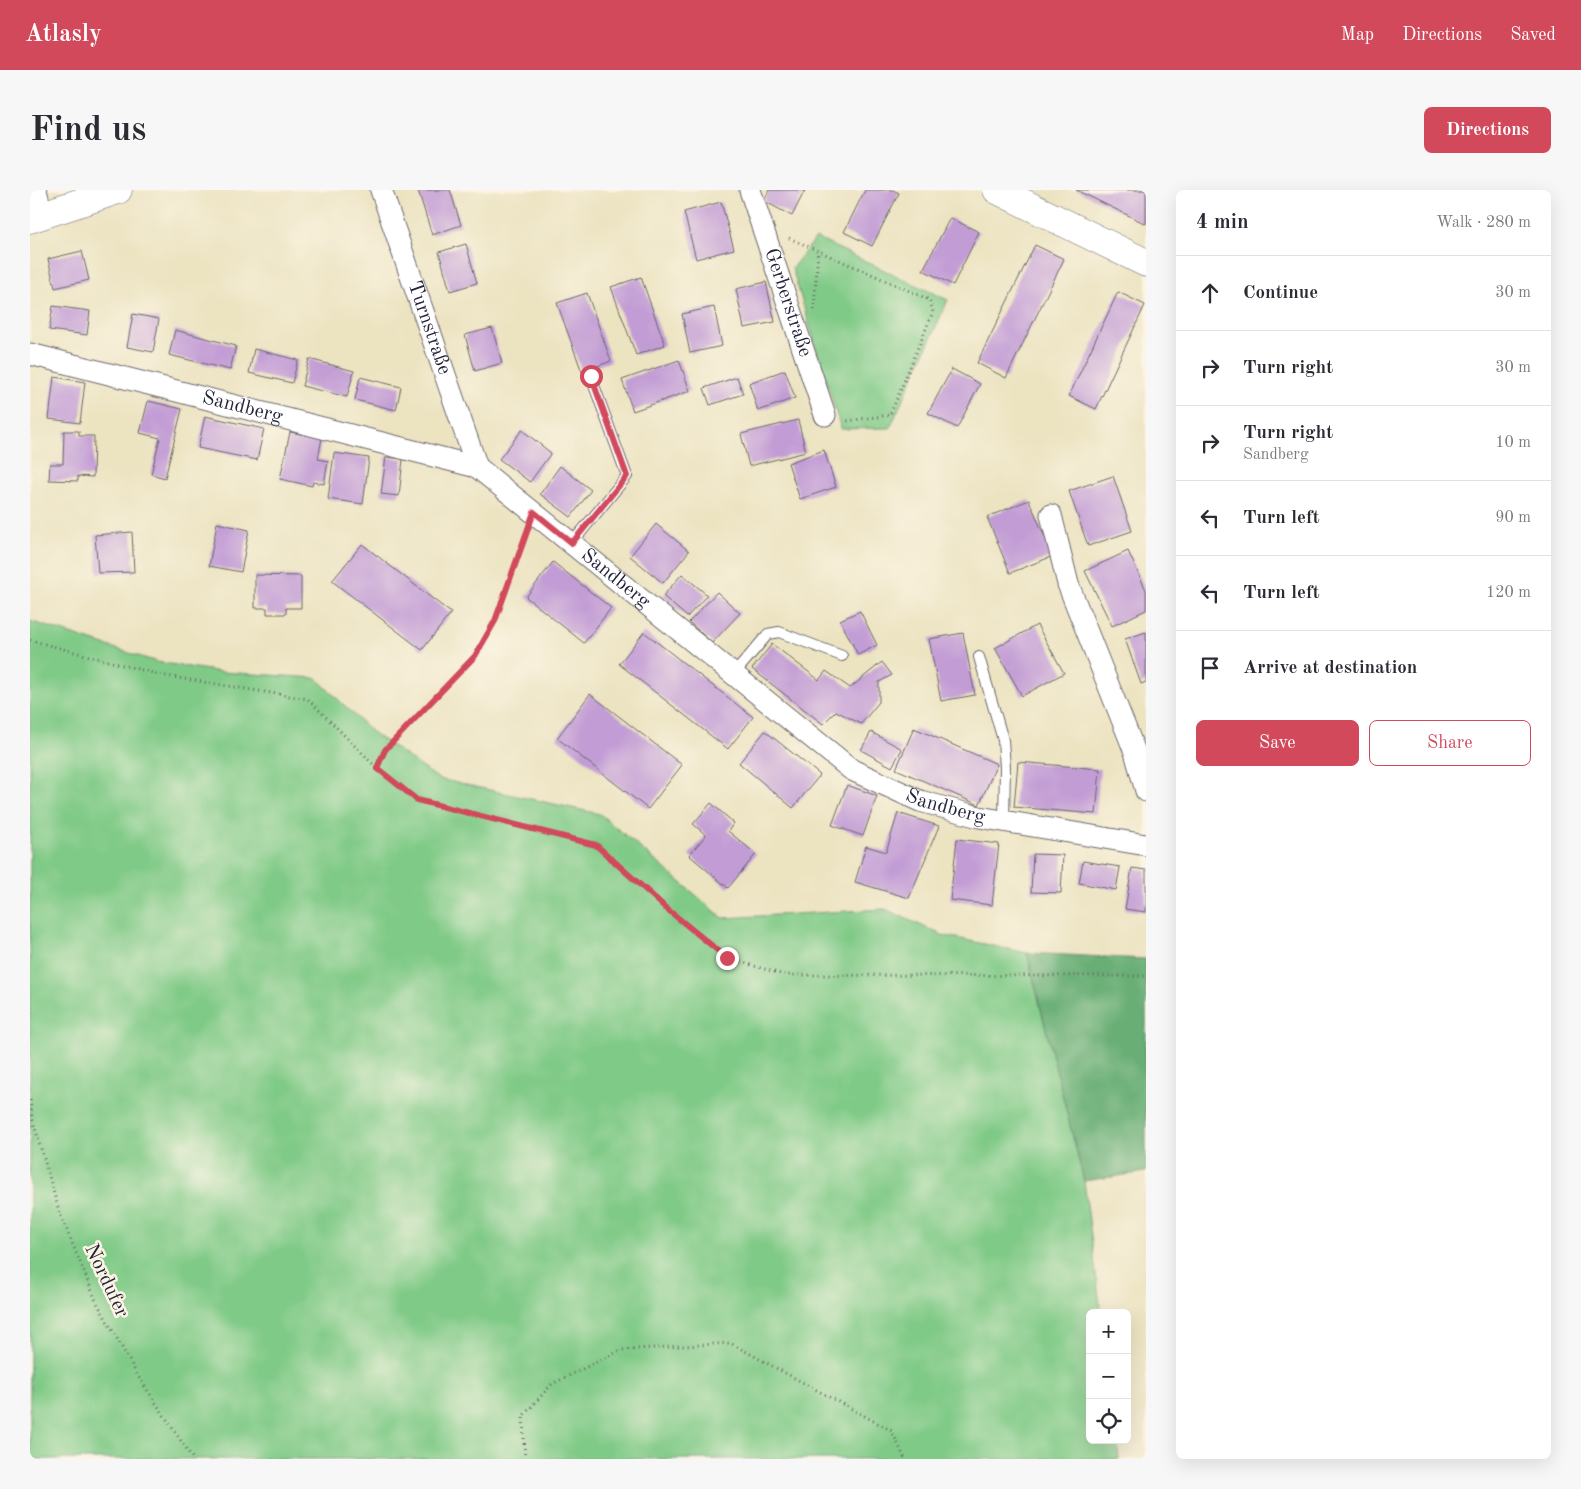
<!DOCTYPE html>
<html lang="en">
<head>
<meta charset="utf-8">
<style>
	:root { --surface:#fff; --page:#f7f7f7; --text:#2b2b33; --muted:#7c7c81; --line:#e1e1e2; --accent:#d1495b }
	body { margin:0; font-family:"Old Standard TT",serif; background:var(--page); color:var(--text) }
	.controls { position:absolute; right:15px; bottom:15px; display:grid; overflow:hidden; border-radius:8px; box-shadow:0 5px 20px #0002 }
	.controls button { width:45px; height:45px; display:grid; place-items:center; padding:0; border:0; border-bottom:1px solid var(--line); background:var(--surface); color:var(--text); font:25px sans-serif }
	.stop { position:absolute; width:15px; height:15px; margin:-11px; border:4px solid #d1495b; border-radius:50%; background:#fff }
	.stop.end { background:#d1495b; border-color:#fff; box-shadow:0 1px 5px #0008 }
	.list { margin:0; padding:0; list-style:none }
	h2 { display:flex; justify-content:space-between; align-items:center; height:65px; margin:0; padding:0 20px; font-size:21px }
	h2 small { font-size:16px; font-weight:400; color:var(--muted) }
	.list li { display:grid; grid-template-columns:32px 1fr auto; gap:15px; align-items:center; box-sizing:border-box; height:75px; padding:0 20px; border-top:1px solid var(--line) }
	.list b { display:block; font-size:19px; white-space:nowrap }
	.list p { margin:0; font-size:16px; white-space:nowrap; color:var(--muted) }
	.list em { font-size:16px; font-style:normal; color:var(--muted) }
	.actions { display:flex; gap:10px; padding:15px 20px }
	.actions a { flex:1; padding:11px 0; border:1px solid var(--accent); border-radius:8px; text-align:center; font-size:18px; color:var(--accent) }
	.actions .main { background:var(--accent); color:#fff }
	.icon { flex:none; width:28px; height:28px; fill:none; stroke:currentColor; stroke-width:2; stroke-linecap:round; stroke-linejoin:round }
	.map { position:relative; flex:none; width:1116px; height:1269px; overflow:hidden; border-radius:8px }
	header { display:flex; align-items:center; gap:30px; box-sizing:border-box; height:70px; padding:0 25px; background:var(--accent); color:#fff }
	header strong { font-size:24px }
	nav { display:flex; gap:28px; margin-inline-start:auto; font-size:18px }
	.intro { display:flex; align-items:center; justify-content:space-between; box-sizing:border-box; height:120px; padding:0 30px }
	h1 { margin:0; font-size:35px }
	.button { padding:12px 22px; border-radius:8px; background:var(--accent); color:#fff; font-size:18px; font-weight:700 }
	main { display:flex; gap:30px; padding:0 30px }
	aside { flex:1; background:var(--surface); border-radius:8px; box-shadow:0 5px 20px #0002 }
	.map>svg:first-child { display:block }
	.green { fill:#80ca87; stroke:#517661 }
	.forest { fill:#68ae74; stroke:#456858 }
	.building { fill:#c29dd5 }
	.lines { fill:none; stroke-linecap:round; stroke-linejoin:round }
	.service-casing { stroke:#69666a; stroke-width:12 }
	.minor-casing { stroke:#69666a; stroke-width:23 }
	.primary-casing { stroke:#69666a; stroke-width:29 }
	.path { stroke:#69666a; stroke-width:3; stroke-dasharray:1 4; stroke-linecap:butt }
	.service { stroke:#fff; stroke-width:10 }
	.minor { stroke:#fff; stroke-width:21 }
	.primary { stroke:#fff; stroke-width:28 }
	.route { stroke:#d1495b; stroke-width:6 }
	.labels { text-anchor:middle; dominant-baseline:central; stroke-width:5; stroke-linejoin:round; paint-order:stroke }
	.street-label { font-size:20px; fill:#22223b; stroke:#fcf5e5 }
</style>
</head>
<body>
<header>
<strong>Atlasly</strong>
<nav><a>Map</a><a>Directions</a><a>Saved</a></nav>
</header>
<div class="intro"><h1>Find us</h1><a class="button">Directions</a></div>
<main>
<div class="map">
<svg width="1116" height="1269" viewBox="0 0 1116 1269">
	<rect width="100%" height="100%" fill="#fcf5e5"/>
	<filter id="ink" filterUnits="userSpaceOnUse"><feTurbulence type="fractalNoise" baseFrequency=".02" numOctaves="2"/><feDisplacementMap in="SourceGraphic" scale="10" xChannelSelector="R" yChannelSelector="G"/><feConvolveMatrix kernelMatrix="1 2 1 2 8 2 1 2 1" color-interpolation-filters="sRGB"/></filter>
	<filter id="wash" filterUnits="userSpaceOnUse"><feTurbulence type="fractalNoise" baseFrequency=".0096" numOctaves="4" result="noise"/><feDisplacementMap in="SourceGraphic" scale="20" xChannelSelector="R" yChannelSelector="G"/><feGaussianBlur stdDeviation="1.12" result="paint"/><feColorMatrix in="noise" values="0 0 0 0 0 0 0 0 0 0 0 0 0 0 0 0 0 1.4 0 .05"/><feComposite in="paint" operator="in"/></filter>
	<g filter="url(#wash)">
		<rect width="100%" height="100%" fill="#ece3c1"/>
		<g class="green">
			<path d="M786 48 918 110 860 238 811 239 762 78Z"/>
			<path d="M0 431 127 472 191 482 286 488 342 542 409 589 570 624 693 728 855 719 912 745 997 763 1054 991 1071 1123H1060V1250H1087L1089 1269H0Z"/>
		</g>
		<path class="forest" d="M997 763 1116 769V982L1054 991Z"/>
		<g id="blocks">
			<g class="building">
				<path d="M388 0H420L431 35 402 45Z"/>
				<path d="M739 0H775L762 26 734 11Z"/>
				<path d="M835 0H863L869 3 842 56 814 42Z"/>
				<path d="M1046 0H1116V34Z"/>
				<path d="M691 12 704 59 666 69 654 22Z"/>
				<path d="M920 28 949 42 923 95 893 80Z"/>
				<path d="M436 54 447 93 420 101 409 62Z"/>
				<path d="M1005 55 1034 69 976 188 947 173Z"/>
				<path d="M52 61 59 90 25 98 18 69Z"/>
				<path d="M611 87 635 155 606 165 581 97Z"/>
				<path d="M736 92 745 132 714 138 706 99Z"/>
				<path d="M1088 102 1115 115 1066 219 1039 206Z"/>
				<path d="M557 103 581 171 552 182 527 113Z"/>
				<path d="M23 116 60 121 57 145 19 140Z"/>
				<path d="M684 117 692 156 660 163 652 124Z"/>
				<path d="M103 124 129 129 123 162 97 157Z"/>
				<path d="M462 138 472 173 445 181 435 145Z"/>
				<path d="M145 140 206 156 200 180 139 165Z"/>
				<path d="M224 159 268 170 262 193 219 183Z"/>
				<path d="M279 169 324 181 317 207 272 196Z"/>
				<path d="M649 170 660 201 603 221 592 190Z"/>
				<path d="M922 179 950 194 927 238 898 223Z"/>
				<path d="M755 180 765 208 728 221 719 193Z"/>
				<path d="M24 187 55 192 50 233 19 229Z"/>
				<path d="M330 187 371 197 366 220 325 210Z"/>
				<path d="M707 187 713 204 680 215 674 198Z"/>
				<path d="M118 211 152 219 135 288 121 284 130 248 110 243Z"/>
				<path d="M175 226 234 239 227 270 168 258Z"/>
				<path d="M768 230 776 262 719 276 711 244Z"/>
				<path d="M492 240 521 263 500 292 469 269Z"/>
				<path d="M34 241H49V246H64L63 287 48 286V291L19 290 20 274H33Z"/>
				<path d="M260 242 292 248 288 269 298 271 294 294 283 292 282 296 250 289Z"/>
				<path d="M794 260 806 297 770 309 758 273Z"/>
				<path d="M304 263 339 268 333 314 298 309Z"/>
				<path d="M356 267 373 269 369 306 351 304Z"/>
				<path d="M530 276 561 300 541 327 510 304Z"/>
				<path d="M1083 286 1102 341 1058 356 1039 301Z"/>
				<path d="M999 310 1023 366 980 383 957 327Z"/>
				<path d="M187 333 219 340 211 382 179 376Z"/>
				<path d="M626 334 659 361 633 393 600 366Z"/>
				<path d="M102 342 104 382 68 383 65 345Z"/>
				<path d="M332 354 421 423 392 460 302 391Z"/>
				<path d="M1098 361 1116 400V420L1082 436 1055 381Z"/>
				<path d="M523 372 581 418 554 453 496 407Z"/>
				<path d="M652 384 677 405 657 427 633 406Z"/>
				<path d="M225 385 271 386V418H256V424H237V418H225Z"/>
				<path d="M687 402 710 423 682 453 659 432Z"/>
				<path d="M830 421 847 455 828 465 810 430Z"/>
				<path d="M1007 435 1034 483 992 506 965 458Z"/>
				<path d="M614 442 723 527 698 559 589 474Z"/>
				<path d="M1116 442V492L1111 494 1095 449Z"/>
				<path d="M933 443 945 505 911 511 899 449Z"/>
				<path d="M742 454 789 490 796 481 820 498 852 472 862 485 849 492V512L831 534 806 521 793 534 722 479Z"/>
				<path d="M560 504 652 575 618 619 527 548Z"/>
				<path d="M884 538 967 574 949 615 866 579Z"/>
				<path d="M735 541 790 585 763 618 709 573Z"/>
				<path d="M841 542 872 559 862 577 831 560Z"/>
				<path d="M988 572 1070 579 1066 624 984 617Z"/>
				<path d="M817 595 847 606 833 646 802 635Z"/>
				<path d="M681 613 704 633 698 641 726 664 698 698 659 665 676 645 663 634Z"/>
				<path d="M868 623 909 636 879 708 825 692 836 656 856 662Z"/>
				<path d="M927 649 969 654 962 715 920 710Z"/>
				<path d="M1003 664 1033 665 1031 703 1001 702Z"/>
				<path d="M1053 671 1090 677 1086 700 1049 693Z"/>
				<path d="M1102 678 1116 680V722L1095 719Z"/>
			</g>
		</g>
	</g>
	<g filter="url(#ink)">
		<use href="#blocks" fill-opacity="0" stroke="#69666a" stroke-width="1"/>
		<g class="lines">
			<g class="service-casing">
				<g id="service">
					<path d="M542 353 597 286 561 187"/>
					<path d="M949 467 973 550 975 577 974 631"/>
					<path d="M704 484 738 444 749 442 812 466"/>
				</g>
			</g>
			<g class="minor-casing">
				<g id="minor">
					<path d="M6 0 12 25"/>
					<path id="s1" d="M351 0 447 277"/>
					<path id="s2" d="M720 0 795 225"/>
					<path id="s3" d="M0 164 447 277 822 580 890 611 949 627 1116 655"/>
					<path d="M1021 325 1038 394 1105 562 1116 601"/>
				</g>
			</g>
			<g class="primary-casing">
				<g id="primary">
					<path d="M967 0 1116 73"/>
					<path d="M0 29 88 0"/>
				</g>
			</g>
			<g class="path">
				<path d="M759 48 900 110 903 122 860 225 817 231 816 229"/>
				<path d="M784 120 788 61"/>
				<path d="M0 450 130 485 278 509 347 578 387 610 566 655 637 719 697 768 755 785 1116 786"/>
				<path d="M347 578 355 560 445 466 465 431 496 345"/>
				<path d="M0 910 2 927 29 1021 66 1111 108 1186 163 1269"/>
				<path d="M495 1269 493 1226 522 1194 591 1160 700 1153 862 1241 875 1269"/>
			</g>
			<use href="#service" class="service"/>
			<use href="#minor" class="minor"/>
			<use href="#primary" class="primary"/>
		</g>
	</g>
	<g class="lines" filter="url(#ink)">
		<path class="route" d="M561 186 597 286 542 353 504 322 465 431 445 466 355 560 347 578 387 610 566 655 637 719 697 768"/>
	</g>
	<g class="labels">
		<g class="street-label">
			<text stroke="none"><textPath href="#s2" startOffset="119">Gerberstraße</textPath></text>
			<text stroke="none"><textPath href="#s1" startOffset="146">Turnstraße</textPath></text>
			<text stroke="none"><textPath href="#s3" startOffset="219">Sandberg</textPath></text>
			<text stroke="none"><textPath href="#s3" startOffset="639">Sandberg</textPath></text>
			<text stroke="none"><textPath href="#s3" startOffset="1044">Sandberg</textPath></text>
			<text transform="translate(76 1091) rotate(65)">Nordufer</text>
		</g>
	</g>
</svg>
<div class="controls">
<button>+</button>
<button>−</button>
<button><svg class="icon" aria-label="locate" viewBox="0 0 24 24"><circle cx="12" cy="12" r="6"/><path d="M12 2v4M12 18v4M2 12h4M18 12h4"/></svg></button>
</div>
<div class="stop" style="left:561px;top:186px"></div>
<div class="stop end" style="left:697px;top:768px"></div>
</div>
<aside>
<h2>4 min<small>Walk · 280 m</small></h2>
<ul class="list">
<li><svg class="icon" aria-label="ahead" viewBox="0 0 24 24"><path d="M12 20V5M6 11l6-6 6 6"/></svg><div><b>Continue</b></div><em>30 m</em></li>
<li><svg class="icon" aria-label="right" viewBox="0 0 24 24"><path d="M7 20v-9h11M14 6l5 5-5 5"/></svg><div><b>Turn right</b></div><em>30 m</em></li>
<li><svg class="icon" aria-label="right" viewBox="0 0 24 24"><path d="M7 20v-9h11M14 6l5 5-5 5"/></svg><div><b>Turn right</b><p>Sandberg</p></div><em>10 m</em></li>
<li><svg class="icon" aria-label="left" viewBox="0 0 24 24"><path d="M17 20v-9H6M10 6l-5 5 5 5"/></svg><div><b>Turn left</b></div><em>90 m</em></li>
<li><svg class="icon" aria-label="left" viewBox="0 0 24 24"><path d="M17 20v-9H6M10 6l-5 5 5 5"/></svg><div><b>Turn left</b></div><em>120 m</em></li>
<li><svg class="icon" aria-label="arrive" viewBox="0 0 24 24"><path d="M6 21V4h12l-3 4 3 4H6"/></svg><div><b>Arrive at destination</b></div></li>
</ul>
<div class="actions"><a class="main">Save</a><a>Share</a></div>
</aside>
</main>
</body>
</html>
